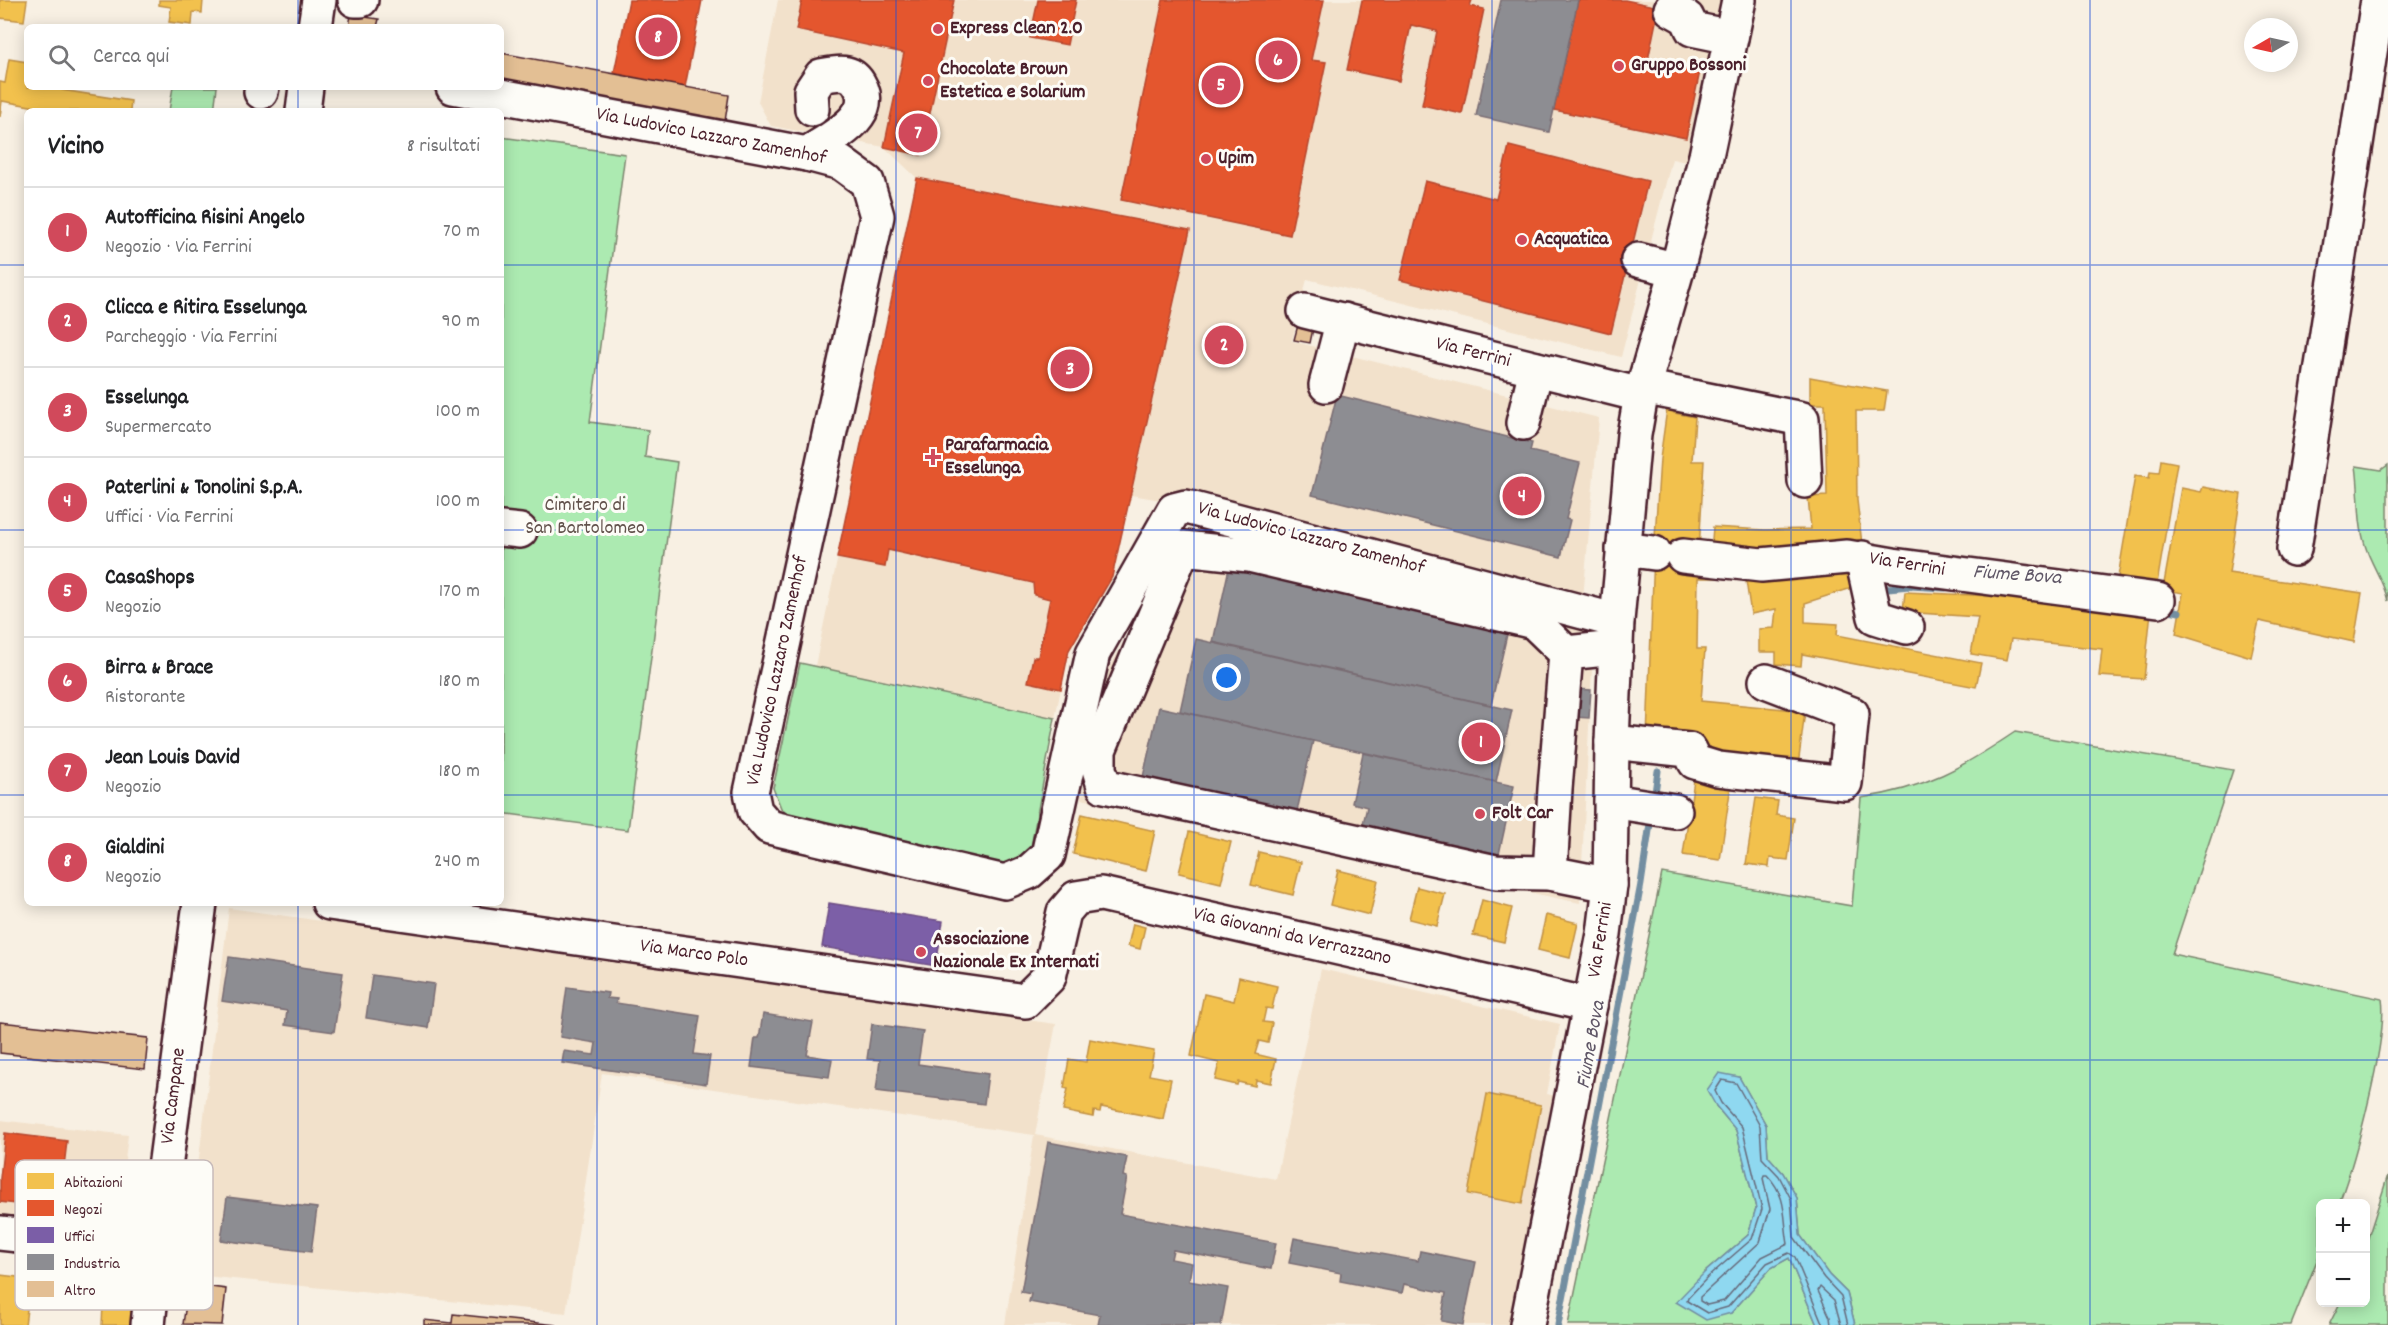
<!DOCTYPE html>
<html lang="it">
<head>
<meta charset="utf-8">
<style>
	:root { --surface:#fff; --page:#f6f6f6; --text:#202124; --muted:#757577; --line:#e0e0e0; --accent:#d1495b }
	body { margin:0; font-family:Dekko,sans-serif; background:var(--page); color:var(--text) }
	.controls { position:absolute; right:18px; bottom:18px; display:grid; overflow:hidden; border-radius:9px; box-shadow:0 3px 15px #0003 }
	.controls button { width:54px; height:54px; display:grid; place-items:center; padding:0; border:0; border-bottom:2px solid var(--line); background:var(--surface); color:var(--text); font:30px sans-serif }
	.compass { position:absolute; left:2244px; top:18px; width:54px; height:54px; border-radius:50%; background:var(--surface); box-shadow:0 3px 15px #0003; rotate:261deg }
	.you { position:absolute; left:1227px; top:678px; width:21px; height:21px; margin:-15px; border:4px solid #fff; border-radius:50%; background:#1a73e8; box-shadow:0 0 0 9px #1a73e833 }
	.badge { display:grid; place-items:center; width:39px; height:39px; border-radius:50%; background:var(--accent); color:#fff; font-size:20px; font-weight:700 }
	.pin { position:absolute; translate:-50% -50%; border:3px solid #fff; box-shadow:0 2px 6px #0006 }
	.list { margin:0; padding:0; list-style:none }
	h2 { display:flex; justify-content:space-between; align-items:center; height:78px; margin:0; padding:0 24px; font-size:26px }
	h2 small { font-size:20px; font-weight:400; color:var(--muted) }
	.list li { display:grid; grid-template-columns:39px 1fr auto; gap:18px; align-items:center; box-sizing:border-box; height:90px; padding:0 24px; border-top:2px solid var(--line) }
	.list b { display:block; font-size:22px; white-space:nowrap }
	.list p { margin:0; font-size:20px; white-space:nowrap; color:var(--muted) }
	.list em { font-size:20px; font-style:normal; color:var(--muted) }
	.icon { flex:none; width:33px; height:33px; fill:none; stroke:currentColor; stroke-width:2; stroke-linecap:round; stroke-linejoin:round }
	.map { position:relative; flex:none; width:2388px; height:1325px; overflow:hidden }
	.search { position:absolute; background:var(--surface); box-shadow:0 3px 15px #0003; left:24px; top:24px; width:480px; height:66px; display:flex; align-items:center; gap:15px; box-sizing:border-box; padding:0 21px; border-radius:9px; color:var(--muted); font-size:22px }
	.panel { position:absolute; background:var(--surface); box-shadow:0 3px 15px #0003; left:24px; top:108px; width:480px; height:798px; border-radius:9px }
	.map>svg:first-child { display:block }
	.built { fill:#f2e1cb }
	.green { fill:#aceab1; stroke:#7b846e; stroke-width:1.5 }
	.water { fill:#8fd8f0; stroke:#738ea1; stroke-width:1.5 }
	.homes { fill:#f2c14e; stroke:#c09044; stroke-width:1.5 }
	.shops { fill:#e4572e; stroke:#b6462d; stroke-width:1.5 }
	.offices { fill:#7b5ea7; stroke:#6c4b82; stroke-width:1.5 }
	.industry { fill:#8d8d92; stroke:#796c73; stroke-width:1.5 }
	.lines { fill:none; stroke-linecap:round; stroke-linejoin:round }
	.shore { stroke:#66697a; stroke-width:1.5 }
	.stream { stroke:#738ea1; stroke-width:7 }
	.building { fill:#e3bf94; stroke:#4a1f2b; stroke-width:1.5 }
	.minor-casing { stroke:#4a1f2b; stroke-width:38 }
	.minor { stroke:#fdfcf7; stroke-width:33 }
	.grid { fill:none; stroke:#1d4ed8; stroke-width:1.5; stroke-opacity:0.55 }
	.poi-dot { fill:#d1495b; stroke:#fdfcf7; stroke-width:2 }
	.labels { text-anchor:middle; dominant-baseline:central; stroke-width:6; stroke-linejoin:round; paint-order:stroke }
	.poi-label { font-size:20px; font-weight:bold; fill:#4a1f2b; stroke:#fdfcf7; text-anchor:start }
	.street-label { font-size:20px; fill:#4a1f2b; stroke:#fdfcf7 }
	.park-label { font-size:20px; fill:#62524c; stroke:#fdfcf7 }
	.water-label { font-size:21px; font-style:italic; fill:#5f5666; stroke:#fdfcf7 }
	.key { fill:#fdfcf7; stroke:#c7baba; stroke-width:1.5 }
	.key-label { font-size:16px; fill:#4a1f2b }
</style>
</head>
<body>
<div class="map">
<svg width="2388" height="1325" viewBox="0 0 2388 1325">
	<rect width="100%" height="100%" fill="#f8f0e3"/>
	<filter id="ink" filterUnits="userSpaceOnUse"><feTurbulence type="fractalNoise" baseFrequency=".0167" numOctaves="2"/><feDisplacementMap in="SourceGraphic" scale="12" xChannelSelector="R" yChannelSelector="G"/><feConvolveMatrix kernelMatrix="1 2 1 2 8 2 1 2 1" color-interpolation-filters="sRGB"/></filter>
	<g filter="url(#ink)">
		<g class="built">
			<path d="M778 0H1723L1686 162 1672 159 1621 357 1307 279 1292 341 1599 418 1583 599 1251 515 1131 495 1112 577 1069 650 1055 718 815 666 917 178 884 147 771 126 758 102Z"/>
			<path d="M1224 534 1594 630 1580 903 1081 799 1109 669 1181 539Z"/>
			<path d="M229 908 1056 1024 1035 1135 1276 1179 1321 969 1560 1024 1547 1094 1563 1098 1516 1325H1005L1034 1135 602 1073 566 1313 185 1274Z"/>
			<path d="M0 1120 128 1135 116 1238 0 1224Z"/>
		</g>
		<g class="green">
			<path d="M173 87H217L214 111H169Z"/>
			<path d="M501 137 625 154 590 422 648 430 645 457 677 462 628 830 501 813Z"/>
			<path d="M2388 465V601C2384 581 2371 565 2365 545 2357 520 2360 492 2356 466L2381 470Z"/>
			<path d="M800 663 1055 718 1031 847 1021 857 1006 864 798 820 781 808 773 788Z"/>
			<path d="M2015 732 2233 770 2172 954 2382 999C2388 1039 2355 1161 2339 1203L2320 1204V1253L2291 1325H1855L1847 1293 1829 1275 1800 1235 1797 1198 1783 1173 1768 1156 1766 1125 1739 1077 1716 1106 1736 1130 1756 1208 1748 1235 1704 1273 1731 1313 1771 1268 1789 1258 1817 1325H1568L1662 873 1852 906 1861 798C1925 789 1963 767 2015 732Z"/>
			<path d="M2388 1175V1325H2329L2340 1303 2366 1302V1244Z"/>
		</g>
		<path class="water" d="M1719 1073 1739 1077 1766 1125 1768 1156 1783 1173 1797 1198 1800 1235 1829 1275 1847 1293 1855 1325H1817L1789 1258 1771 1268 1731 1313 1706 1320 1676 1302 1704 1273 1748 1235 1756 1208 1736 1130 1716 1106 1707 1090Z"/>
		<g class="homes">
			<path d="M0 0H27L24 21 0 18Z"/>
			<path d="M159 0H203L202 13 193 12 192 25 169 22 171 7 159 5Z"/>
			<path d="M9 59 27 62V87H62V90L131 101 130 111H58L2 101 0 117V82L5 83Z"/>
			<path d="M1810 377 1887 391 1884 411H1856L1857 500 1863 553 1711 552 1713 527 1765 530 1811 529 1808 497 1827 496 1825 404H1810Z"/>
			<path d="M1668 402 1676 404 1674 413 1695 417 1692 461H1704L1699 551 1738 578H1698L1697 649H1705L1701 701 1805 711 1798 766 1699 758 1647 738 1654 553 1660 459Z"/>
			<path d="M2161 460 2177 463 2156 590 2117 583 2135 476 2149 478 2150 472 2159 473Z"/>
			<path d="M2203 487 2241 494 2229 573 2362 593 2354 642 2259 621 2251 657 2176 634 2183 593 2163 589 2181 488 2201 492Z"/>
			<path d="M1851 560 1858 586 1805 603V622L1838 624 1837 635 1981 663 1976 687 1802 654 1801 666 1776 664V652H1759V629L1774 628 1776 609 1751 614 1745 574Z"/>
			<path d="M1905 592 2017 597 2151 611 2144 679 2099 676 2102 649 2011 639 2007 660 1971 654 1978 617 1903 612Z"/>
			<path d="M1694 780 1731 785 1720 860 1683 855Z"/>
			<path d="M1756 798 1778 801 1776 815 1794 818 1788 860 1770 858 1769 867 1746 864Z"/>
			<path d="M1082 814 1155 831 1146 871 1073 854Z"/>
			<path d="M1189 832 1231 842 1221 883 1179 873Z"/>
			<path d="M1259 852 1301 862 1293 895 1251 885Z"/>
			<path d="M1338 870 1378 880 1370 915 1330 905Z"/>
			<path d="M1417 887 1445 894 1437 926 1409 919Z"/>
			<path d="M1482 900 1512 908 1504 942 1473 935Z"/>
			<path d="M1546 915 1578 923 1570 958 1538 950Z"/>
			<path d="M1133 924 1145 927 1140 949 1128 946Z"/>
			<path d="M1239 977 1277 986 1272 1009 1266 1008 1263 1022 1272 1023 1268 1043 1259 1041 1255 1054 1276 1059 1271 1083 1256 1080 1255 1086 1238 1082 1237 1085 1215 1080 1219 1063 1191 1056 1204 994 1234 1001Z"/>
			<path d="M1090 1039 1154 1051 1149 1075 1171 1079 1163 1119 1101 1107 1100 1112 1094 1111 1093 1117 1063 1111 1068 1089 1064 1088 1069 1059 1086 1062Z"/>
			<path d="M1487 1094 1541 1105 1522 1204 1468 1194Z"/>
			<path d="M0 1275 44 1280 41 1303 28 1301 25 1325H0Z"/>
			<path d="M103 1305 134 1308 133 1325H102Z"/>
		</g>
		<g class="shops">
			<path d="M629 0H702L685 87 614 73Z"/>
			<path d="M802 0H954L921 155 884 147 904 53 796 30Z"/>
			<path d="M1038 0H1076L1067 45 1030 38Z"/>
			<path d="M1163 0H1324L1311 60 1326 62 1290 235 1121 200Z"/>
			<path d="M1362 0H1472L1470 6 1484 9 1462 114 1422 105 1437 31 1411 25 1399 81 1347 70Z"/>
			<path d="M1578 0H1625L1659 7 1648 60 1700 71 1686 138 1554 110Z"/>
			<path d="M1509 146 1648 181 1611 333 1400 280 1425 181 1496 199Z"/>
			<path d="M917 178 1190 230 1112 577 1069 650 1061 689 1028 682 1033 657H1038L1050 599 1034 595 1033 583 888 550 885 567 837 558Z"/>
			<path d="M5 1133 67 1141 59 1209 0 1202V1178Z"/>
		</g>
		<path class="offices" d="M829 903 943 921 936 966 822 947Z"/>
		<g class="industry">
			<path d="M1501 0H1578L1549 132 1476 116Z"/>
			<path d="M1337 395 1532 443 1530 451 1580 463 1566 519 1570 520 1561 557 1312 495Z"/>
			<path d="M1229 568 1508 630 1491 705 1213 642Z"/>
			<path d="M1196 639 1512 710 1496 782 1180 711Z"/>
			<path d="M1576 689 1591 690 1589 718 1574 717Z"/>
			<path d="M1159 707 1313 741 1297 811 1143 777Z"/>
			<path d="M1363 753 1514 786 1499 854 1363 824 1367 807 1352 803Z"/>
			<path d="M229 957 343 973 334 1032 285 1025 287 1011 222 1001Z"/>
			<path d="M372 975 434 984 428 1028 366 1018Z"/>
			<path d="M567 987 608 993 607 998 617 999 616 1003 700 1016 694 1054 710 1056 706 1084 562 1063 564 1051 594 1055 596 1043 560 1037Z"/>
			<path d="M763 1014 813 1022 807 1055 832 1059 829 1077 751 1067 755 1038H759Z"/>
			<path d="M872 1024 923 1031 918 1064 988 1074 984 1104 876 1091 880 1060 867 1059Z"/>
			<path d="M1048 1142 1127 1157 1123 1176 1127 1177 1120 1214 1276 1243 1271 1269 1173 1250 1171 1259 1192 1263 1189 1281 1228 1288 1221 1325H1098L1100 1315 1029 1302 1031 1294 1021 1292Z"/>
			<path d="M227 1197 317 1208 311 1252 221 1240Z"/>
			<path d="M1294 1238 1418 1261 1420 1251 1476 1262 1463 1325 1441 1321 1446 1293 1404 1284 1402 1293 1340 1281 1341 1273 1289 1263Z"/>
		</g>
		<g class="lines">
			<g class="shore">
				<path d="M1764 1175H1767C1788 1197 1783 1217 1788 1244L1762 1257 1724 1301 1707 1305 1700 1301V1297L1760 1242 1770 1209 1763 1178Z"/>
				<path d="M1823 1325 1795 1257 1789 1253 1767 1263 1728 1307 1707 1313 1687 1301 1688 1298 1708 1277 1752 1239 1762 1209 1742 1127 1721 1103 1715 1091 1722 1080 1736 1083 1760 1126 1762 1158 1779 1176 1791 1199 1794 1237 1824 1278 1841 1296 1848 1325"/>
				<path d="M1831 1325 1830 1317 1818 1291 1820 1287 1834 1300 1841 1325"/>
			</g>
			<g class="stream">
				<path d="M1878 589 1909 586 1945 588"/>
				<path d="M2162 608 2179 612"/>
				<path d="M1654 800 1658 771"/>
				<path d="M1558 1325 1641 884 1651 817"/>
			</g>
		</g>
		<g class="building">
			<path d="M351 15 379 19 377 27H349Z"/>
			<path d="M501 53 729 95 725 121 501 80Z"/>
			<path d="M1299 321 1314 324 1310 343 1294 340Z"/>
			<path d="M0 1022 148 1038 145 1069 0 1053Z"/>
			<path d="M189 1284 226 1289 222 1325 183 1324Z"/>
			<path d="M453 1314 557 1325H424V1320L452 1323Z"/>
		</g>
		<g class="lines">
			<g class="minor-casing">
				<g id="minor">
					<path d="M355 0H361"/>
					<path d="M1671 9 1687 18 1692 29 1731 37"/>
					<path d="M315 27 319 0"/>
					<path d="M453 87 807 154 841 163 867 182 877 216 751 792 755 811 769 827 1005 882 1029 872 1048 855 1093 653 1174 510 1186 507 1617 621"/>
					<path d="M261 92 262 87"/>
					<path d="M303 111 306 87"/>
					<path d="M807 154C829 139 879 116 859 84 850 69 836 73 821 76L811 91 812 109"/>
					<path d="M1638 260 1677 270"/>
					<path d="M1305 311 1641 395"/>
					<path d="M1326 385 1343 320"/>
					<path d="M1643 387 1802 419 1805 481"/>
					<path d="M1523 423 1536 369"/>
					<path d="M501 529 520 531"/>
					<path d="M1623 549 1654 553"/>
					<path d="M2294 549 2378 0"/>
					<path d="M1683 556 1761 565 1847 557 1893 565 2158 600"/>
					<path d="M1862 558 1875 617 1907 627"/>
					<path d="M1612 742 1689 750 1695 762 1718 769 1845 783 1852 714 1766 681"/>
					<path d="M1611 801 1675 811"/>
					<path d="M1550 873 1496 872 1104 786 1099 769V750L1183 548 1249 555 1534 622 1566 653"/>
					<path d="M1610 885 1550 873 1555 789 1566 653 1616 648"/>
					<path d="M329 903 1025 1001 1049 977 1064 912 1076 898 1101 894 1590 1005"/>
					<path d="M90 1189 161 1198"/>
					<path d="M0 1233 156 1250"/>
					<path d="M148 1325 161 1198 200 903"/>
					<path d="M1527 1325 1604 934 1610 885 1612 742 1617 621 1634 435 1641 395 1677 270 1706 156 1739 0"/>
				</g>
			</g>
			<use href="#minor" class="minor"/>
		</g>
	</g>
	<path class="grid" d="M298 0V27M597 0V1325M896 0V1325M1194 0V1325M1492 0V1325M1791 0V1325M2090 0V1325M298 87V111M0 265H27M501 265H2388M0 530H27M501 530H2388M0 795H27M501 795H2388M298 903V1325M0 1060H2388"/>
	<g class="poi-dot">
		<circle cx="938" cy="29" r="6"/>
		<circle cx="1619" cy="66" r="6"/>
		<circle cx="928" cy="81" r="6"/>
		<circle cx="1206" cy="159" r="6"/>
		<circle cx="1522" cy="240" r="6"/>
		<path d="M930 448h6v6h6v6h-6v6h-6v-6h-6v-6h6z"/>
		<circle cx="1480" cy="814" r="6"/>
		<circle cx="921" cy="952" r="6"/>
	</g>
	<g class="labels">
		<g class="poi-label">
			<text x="950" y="29">Express Clean 2.0</text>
			<text x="1631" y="66">Gruppo Bossoni</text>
			<text x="940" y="70">Chocolate Brown<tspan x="940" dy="23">Estetica e Solarium</tspan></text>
			<text x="1218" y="159">Upim</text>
			<text x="1534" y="240">Acquatica</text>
			<text x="945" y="446">Parafarmacia<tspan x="945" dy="23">Esselunga</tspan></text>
			<text x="1492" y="814">Folt Car</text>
			<text x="933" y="940">Associazione<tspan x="933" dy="23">Nazionale Ex Internati</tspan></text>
		</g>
		<g class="street-label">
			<text transform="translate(711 137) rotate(11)">Via Ludovico Lazzaro Zamenhof</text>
			<text transform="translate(1473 353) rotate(14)">Via Ferrini</text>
			<text transform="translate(1311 539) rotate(15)">Via Ludovico Lazzaro Zamenhof</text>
			<text transform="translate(1907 565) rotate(9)">Via Ferrini</text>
			<text transform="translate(778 671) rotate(-78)">Via Ludovico Lazzaro Zamenhof</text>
			<text transform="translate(1292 937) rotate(13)">Via Giovanni da Verrazzano</text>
			<text transform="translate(1601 940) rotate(-81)">Via Ferrini</text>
			<text transform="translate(694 954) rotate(8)">Via Marco Polo</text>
			<text transform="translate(174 1096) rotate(-83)">Via Campane</text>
		</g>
		<g class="park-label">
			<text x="585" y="506">Cimitero di<tspan x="585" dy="23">San Bartolomeo</tspan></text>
		</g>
		<g class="water-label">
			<text transform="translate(2017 576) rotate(4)">Fiume Bova</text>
			<text transform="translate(1592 1045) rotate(-80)">Fiume Bova</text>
		</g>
	</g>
	<rect x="15" y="1160" width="198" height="150" rx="9" class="key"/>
	<rect x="27" y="1173" width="27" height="16" fill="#f2c14e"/>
	<rect x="27" y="1200" width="27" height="16" fill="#e4572e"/>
	<rect x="27" y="1227" width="27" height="16" fill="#7b5ea7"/>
	<rect x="27" y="1254" width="27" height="16" fill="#8d8d92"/>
	<rect x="27" y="1281" width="27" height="16" fill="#e3bf94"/>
	<g class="key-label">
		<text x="64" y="1187">Abitazioni</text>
		<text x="64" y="1214">Negozi</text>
		<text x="64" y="1241">Uffici</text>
		<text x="64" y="1268">Industria</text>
		<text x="64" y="1295">Altro</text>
	</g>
</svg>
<div class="controls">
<button>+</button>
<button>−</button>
</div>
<svg class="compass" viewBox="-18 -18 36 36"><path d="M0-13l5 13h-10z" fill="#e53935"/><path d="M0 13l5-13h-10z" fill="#757577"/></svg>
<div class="you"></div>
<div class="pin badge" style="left:1481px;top:742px">1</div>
<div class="pin badge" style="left:1224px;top:345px">2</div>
<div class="pin badge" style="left:1070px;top:369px">3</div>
<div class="pin badge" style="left:1522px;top:496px">4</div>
<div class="pin badge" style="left:1221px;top:85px">5</div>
<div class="pin badge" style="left:1278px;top:60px">6</div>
<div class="pin badge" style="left:918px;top:133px">7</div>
<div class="pin badge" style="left:658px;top:37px">8</div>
<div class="search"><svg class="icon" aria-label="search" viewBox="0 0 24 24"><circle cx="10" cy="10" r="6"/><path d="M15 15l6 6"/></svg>Cerca qui</div>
<section class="panel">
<h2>Vicino<small>8 risultati</small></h2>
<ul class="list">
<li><span class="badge">1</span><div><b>Autofficina Risini Angelo</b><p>Negozio · Via Ferrini</p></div><em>70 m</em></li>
<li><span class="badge">2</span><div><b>Clicca e Ritira Esselunga</b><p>Parcheggio · Via Ferrini</p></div><em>90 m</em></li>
<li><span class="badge">3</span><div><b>Esselunga</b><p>Supermercato</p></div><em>100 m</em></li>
<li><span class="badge">4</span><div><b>Paterlini &amp; Tonolini S.p.A.</b><p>Uffici · Via Ferrini</p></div><em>100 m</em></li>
<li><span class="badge">5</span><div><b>CasaShops</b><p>Negozio</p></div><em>170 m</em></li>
<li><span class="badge">6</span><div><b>Birra &amp; Brace</b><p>Ristorante</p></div><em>180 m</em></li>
<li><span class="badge">7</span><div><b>Jean Louis David</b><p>Negozio</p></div><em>180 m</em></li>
<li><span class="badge">8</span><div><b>Gialdini</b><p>Negozio</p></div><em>240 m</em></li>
</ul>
</section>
</div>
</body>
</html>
